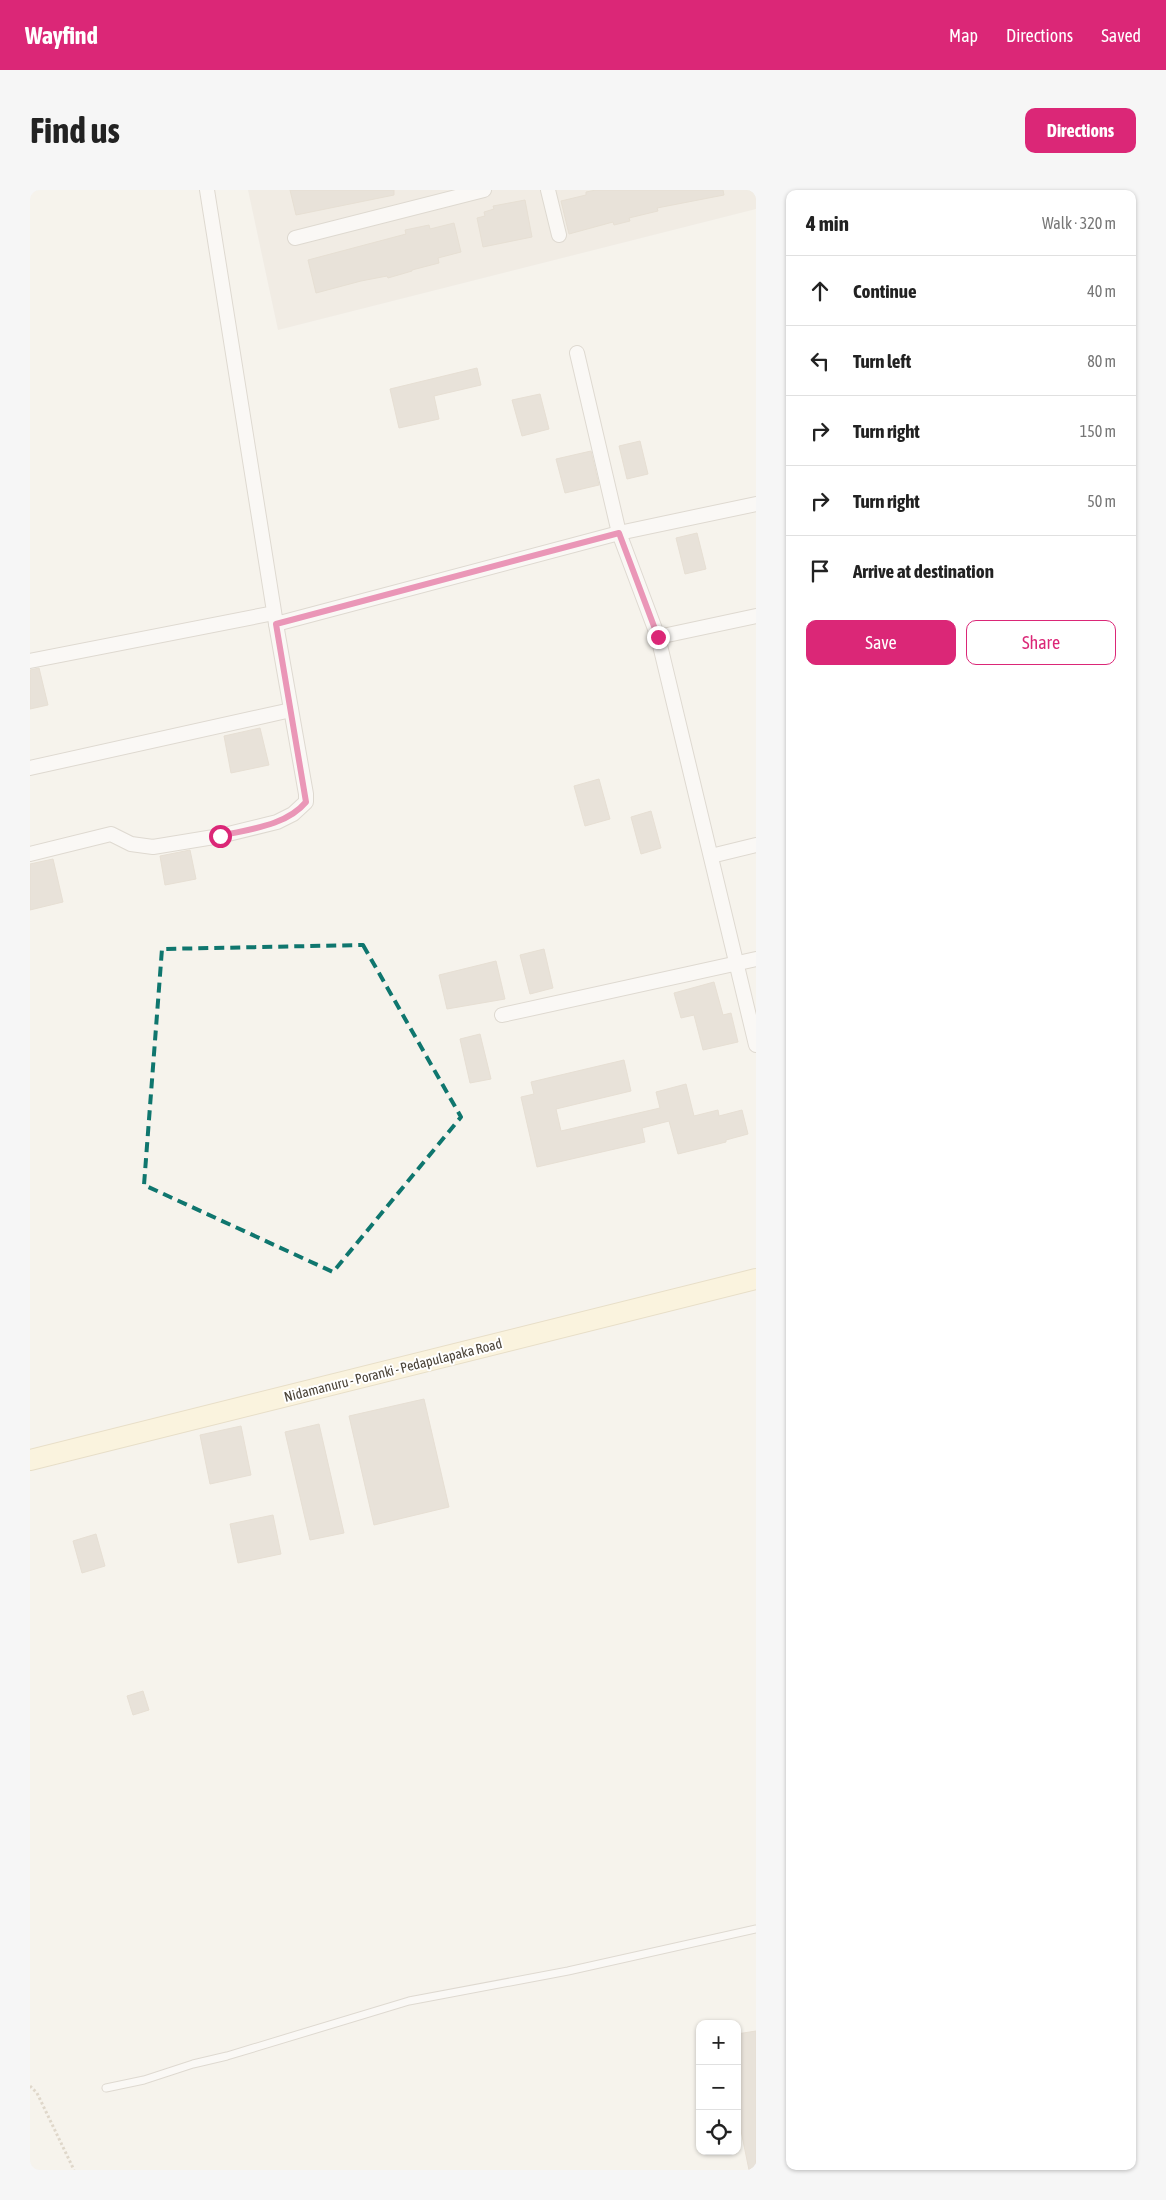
<!DOCTYPE html>
<html lang="en">
<head>
<meta charset="utf-8">
<style>
	:root { --surface:#fff; --page:#f6f6f6; --text:#222; --muted:#767676; --line:#e0e0e0; --accent:#db2777 }
	body { margin:0; font-family:"Asap Condensed",sans-serif; background:var(--page); color:var(--text) }
	.controls { position:absolute; right:15px; bottom:15px; display:grid; overflow:hidden; border-radius:10px; box-shadow:0 1px 4px #0004 }
	.controls button { width:45px; height:45px; display:grid; place-items:center; padding:0; border:0; border-bottom:1px solid var(--line); background:var(--surface); color:var(--text); font:25px sans-serif }
	.stop { position:absolute; width:15px; height:15px; margin:-11px; border:4px solid #db2777; border-radius:50%; background:#fff }
	.stop.end { background:#db2777; border-color:#fff; box-shadow:0 1px 5px #0008 }
	.list { margin:0; padding:0; list-style:none }
	h2 { display:flex; justify-content:space-between; align-items:center; height:65px; margin:0; padding:0 20px; font-size:21px }
	h2 small { font-size:16px; font-weight:400; color:var(--muted) }
	.list li { display:grid; grid-template-columns:32px 1fr auto; gap:15px; align-items:center; box-sizing:border-box; height:70px; padding:0 20px; border-top:1px solid var(--line) }
	.list b { display:block; font-size:19px; white-space:nowrap }
	.list em { font-size:16px; font-style:normal; color:var(--muted) }
	.actions { display:flex; gap:10px; padding:15px 20px }
	.actions a { flex:1; padding:11px 0; border:1px solid var(--accent); border-radius:10px; text-align:center; font-size:18px; color:var(--accent) }
	.actions .main { background:var(--accent); color:#fff }
	.icon { flex:none; width:28px; height:28px; fill:none; stroke:currentColor; stroke-width:2; stroke-linecap:round; stroke-linejoin:round }
	.map { position:relative; flex:none; width:726px; height:1980px; overflow:hidden; border-radius:10px }
	header { display:flex; align-items:center; gap:30px; box-sizing:border-box; height:70px; padding:0 25px; background:var(--accent); color:#fff }
	header strong { font-size:24px }
	nav { display:flex; gap:28px; margin-inline-start:auto; font-size:18px }
	.intro { display:flex; align-items:center; justify-content:space-between; box-sizing:border-box; height:120px; padding:0 30px }
	h1 { margin:0; font-size:35px }
	.button { padding:12px 22px; border-radius:10px; background:var(--accent); color:#fff; font-size:18px; font-weight:700 }
	main { display:flex; gap:30px; padding:0 30px }
	aside { flex:1; background:var(--surface); border-radius:10px; box-shadow:0 1px 4px #0004 }
	.map>svg:first-child { display:block }
	.residential { fill:#eae5da }
	.building { fill:#d8cfc1; stroke:#d3c7b4 }
	.lines { fill:none; stroke-linecap:round; stroke-linejoin:round }
	.service-casing { stroke:#c2bbae; stroke-width:9 }
	.minor-casing { stroke:#c2bbae; stroke-width:16 }
	.secondary-casing { stroke:#d6c79b; stroke-width:22 }
	.path { stroke:#c4b79f; stroke-width:3; stroke-dasharray:2.5 2.5; stroke-linecap:butt }
	.service { stroke:#fff; stroke-width:7 }
	.minor { stroke:#fff; stroke-width:14 }
	.secondary { stroke:#fff3cd; stroke-width:20 }
	.route { stroke:#db2777; stroke-width:6 }
	.marked { fill:none; stroke:#0f766e; stroke-width:4; stroke-dasharray:10 6; stroke-linejoin:round }
	.labels { text-anchor:middle; dominant-baseline:central; stroke-width:4; stroke-linejoin:round; paint-order:stroke }
	.street-label { font-size:14px; fill:#4b4439; stroke:#fff }
</style>
</head>
<body>
<header>
<strong>Wayfind</strong>
<nav><a>Map</a><a>Directions</a><a>Saved</a></nav>
</header>
<div class="intro"><h1>Find us</h1><a class="button">Directions</a></div>
<main>
<div class="map">
<svg width="726" height="1980" viewBox="0 0 726 1980">
	<rect width="100%" height="100%" fill="#f6f3ec"/>
	<path class="residential" d="M218 0H726V19L248 140Z"/>
	<g class="building">
		<path d="M260 0H364V5L266 25Z"/>
		<path d="M566 0H693L694 5 627 18 628 21 599 28 600 31 584 35 583 32 539 44 531 11 556 5V2Z"/>
		<path d="M495 10 502 47 453 57 447 28 455 26 454 22 464 19 463 16Z"/>
		<path d="M424 33 431 62 408 68 409 73 382 80V81L358 88 357 86 331 91 286 103 278 70 376 44 375 40 399 35 400 39Z"/>
		<path d="M447 178 451 195 404 206 409 229 369 238 360 199Z"/>
		<path d="M510 204 519 239 492 246 482 210Z"/>
		<path d="M610 251 618 284 597 289 589 256Z"/>
		<path d="M561 261 569 295 535 303 526 269Z"/>
		<path d="M667 343 676 379 655 384 646 348Z"/>
		<path d="M9 478 18 515 0 519V480Z"/>
		<path d="M230 538 239 575 201 583 194 546Z"/>
		<path d="M569 589 580 629 555 636 544 596Z"/>
		<path d="M621 621 631 658 611 664 601 627Z"/>
		<path d="M160 660 166 689 135 695 130 666Z"/>
		<path d="M23 669 33 712 0 720V674Z"/>
		<path d="M514 759 523 798 500 804 490 765Z"/>
		<path d="M466 771 475 809 417 819 409 785Z"/>
		<path d="M684 792 693 825 701 823 708 852 673 860 664 825 651 828 644 803Z"/>
		<path d="M450 844 461 889 440 893 430 849Z"/>
		<path d="M594 870 601 901 526 919 531 941 630 918 626 902 656 894 664 926 688 920 689 926 712 920 718 944 696 950V952L648 964 639 931 612 938 615 952 507 977 491 907 504 904 501 892Z"/>
		<path d="M394 1209 419 1317 344 1335 319 1226Z"/>
		<path d="M289 1234 314 1343 280 1350 255 1242Z"/>
		<path d="M211 1236 221 1285 180 1294 170 1245Z"/>
		<path d="M243 1325 251 1364 208 1373 200 1334Z"/>
		<path d="M66 1344 75 1376 52 1383 43 1351Z"/>
		<path d="M113 1501 119 1520 103 1525 97 1506Z"/>
		<path d="M726 1841V1980H719L707 1921V1844Z"/>
	</g>
	<g class="lines">
		<g class="service-casing">
			<path id="service" d="M76 1898 114 1890 163 1874 197 1866 379 1811 538 1781 726 1739"/>
		</g>
		<g class="minor-casing">
			<g id="minor">
				<path d="M177 0 246 434 589 343 726 314"/>
				<path d="M518 0 529 45"/>
				<path d="M265 48 454 0"/>
				<path d="M547 163 589 343 628 447 726 855"/>
				<path d="M628 447 726 426"/>
				<path d="M0 471 244 423"/>
				<path d="M0 578 261 520"/>
				<path d="M0 664 81 644 101 654 123 657 190 646 247 632 263 624 276 612V604L246 434"/>
				<path d="M681 666 726 655"/>
				<path d="M472 825 726 769"/>
			</g>
		</g>
		<g class="secondary-casing">
			<path id="secondary" d="M0 1270 726 1089"/>
		</g>
		<path class="path" d="M0 1896 7 1903 44 1980"/>
		<use href="#service" class="service"/>
		<use href="#minor" class="minor"/>
		<use href="#secondary" class="secondary"/>
	</g>
	<g class="lines">
		<path class="route" d="M190 646C219 639 256 636 276 612L246 434 589 343 628 447"/>
	</g>
	<path d="M0 0H726V1980H0ZM333 755 431 927 303 1082 114 995 132 759Z" fill="#f6f3ec" fill-opacity=".55" fill-rule="evenodd"/>
	<path class="marked" d="M333 755 431 927 303 1082 114 995 132 759Z"/>
	<g class="labels">
		<g class="street-label">
			<text transform="translate(363 1180) rotate(-14)">Nidamanuru - Poranki - Pedapulapaka Road</text>
		</g>
	</g>
</svg>
<div class="controls">
<button>+</button>
<button>−</button>
<button><svg class="icon" aria-label="locate" viewBox="0 0 24 24"><circle cx="12" cy="12" r="6"/><path d="M12 2v4M12 18v4M2 12h4M18 12h4"/></svg></button>
</div>
<div class="stop" style="left:190px;top:646px"></div>
<div class="stop end" style="left:628px;top:447px"></div>
</div>
<aside>
<h2>4 min<small>Walk · 320 m</small></h2>
<ul class="list">
<li><svg class="icon" aria-label="ahead" viewBox="0 0 24 24"><path d="M12 20V5M6 11l6-6 6 6"/></svg><div><b>Continue</b></div><em>40 m</em></li>
<li><svg class="icon" aria-label="left" viewBox="0 0 24 24"><path d="M17 20v-9H6M10 6l-5 5 5 5"/></svg><div><b>Turn left</b></div><em>80 m</em></li>
<li><svg class="icon" aria-label="right" viewBox="0 0 24 24"><path d="M7 20v-9h11M14 6l5 5-5 5"/></svg><div><b>Turn right</b></div><em>150 m</em></li>
<li><svg class="icon" aria-label="right" viewBox="0 0 24 24"><path d="M7 20v-9h11M14 6l5 5-5 5"/></svg><div><b>Turn right</b></div><em>50 m</em></li>
<li><svg class="icon" aria-label="arrive" viewBox="0 0 24 24"><path d="M6 21V4h12l-3 4 3 4H6"/></svg><div><b>Arrive at destination</b></div></li>
</ul>
<div class="actions"><a class="main">Save</a><a>Share</a></div>
</aside>
</main>
</body>
</html>
